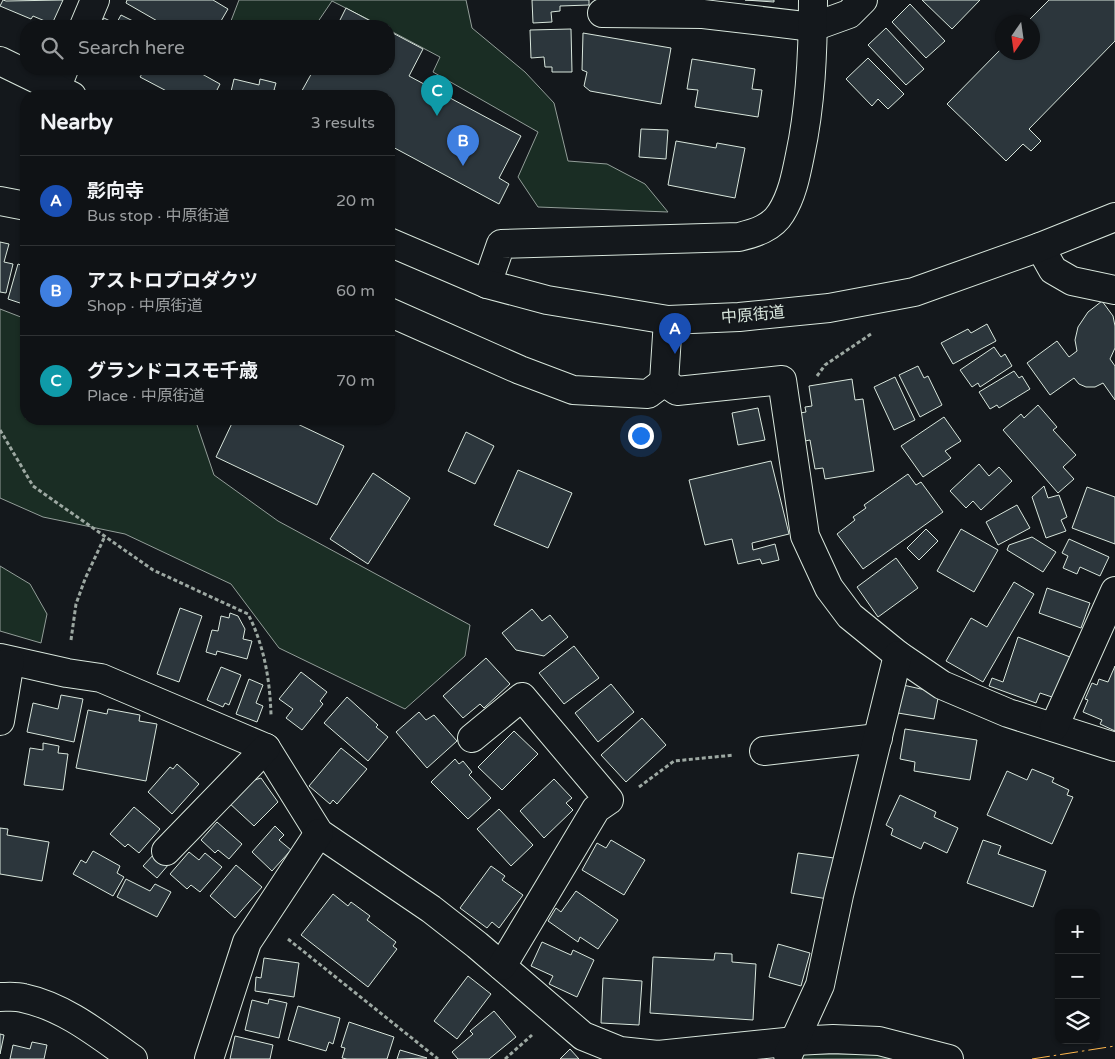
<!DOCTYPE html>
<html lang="en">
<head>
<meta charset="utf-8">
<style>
	:root { --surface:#0f1215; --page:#1d2022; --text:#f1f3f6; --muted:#9b9ea0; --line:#2f3234; --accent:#ffb74d }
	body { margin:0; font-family:"Varela Round","Noto Sans JP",sans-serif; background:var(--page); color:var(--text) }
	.controls { position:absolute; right:15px; bottom:15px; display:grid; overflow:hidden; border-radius:10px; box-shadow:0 1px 4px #0004 }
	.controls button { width:45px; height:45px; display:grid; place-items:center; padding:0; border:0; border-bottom:1px solid var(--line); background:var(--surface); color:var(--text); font:25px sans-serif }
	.compass { position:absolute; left:995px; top:15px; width:45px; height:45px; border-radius:50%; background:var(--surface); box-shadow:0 1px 4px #0004; rotate:193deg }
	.you { position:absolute; left:640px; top:435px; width:18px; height:18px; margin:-12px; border:4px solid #fff; border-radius:50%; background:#1a73e8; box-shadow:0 0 0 8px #1a73e833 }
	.badge { display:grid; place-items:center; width:32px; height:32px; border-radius:50%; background:var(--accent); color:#fff; font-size:16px; font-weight:700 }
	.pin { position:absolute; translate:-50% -41px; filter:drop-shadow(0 1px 2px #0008) }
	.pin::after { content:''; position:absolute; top:26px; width:18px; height:15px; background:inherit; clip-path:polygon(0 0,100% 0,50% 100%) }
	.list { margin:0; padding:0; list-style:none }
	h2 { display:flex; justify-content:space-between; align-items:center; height:65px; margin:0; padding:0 20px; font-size:21px }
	h2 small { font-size:16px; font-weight:400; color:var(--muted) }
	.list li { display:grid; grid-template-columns:32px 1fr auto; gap:15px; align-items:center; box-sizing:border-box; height:90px; padding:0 20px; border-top:1px solid var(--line) }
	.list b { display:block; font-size:19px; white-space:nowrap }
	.list p { margin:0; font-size:16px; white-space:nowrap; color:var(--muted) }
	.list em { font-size:16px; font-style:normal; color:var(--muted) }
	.icon { flex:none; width:28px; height:28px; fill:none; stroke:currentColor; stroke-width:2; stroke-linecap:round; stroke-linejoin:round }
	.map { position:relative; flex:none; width:1115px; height:1059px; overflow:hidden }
	.search { position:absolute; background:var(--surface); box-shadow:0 1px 4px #0004; left:20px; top:20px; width:375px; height:55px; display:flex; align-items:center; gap:12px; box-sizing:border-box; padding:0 18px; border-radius:20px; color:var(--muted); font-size:19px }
	.panel { position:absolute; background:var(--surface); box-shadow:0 1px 4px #0004; left:20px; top:90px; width:375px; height:335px; border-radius:20px }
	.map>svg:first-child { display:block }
	.green { fill:#1a2d24; stroke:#939e99 }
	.building { fill:#2c363c; stroke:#d8e6dc }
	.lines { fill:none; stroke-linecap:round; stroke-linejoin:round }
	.minor-casing { stroke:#d8e6dc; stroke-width:30 }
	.major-casing { stroke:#d8e6dc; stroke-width:30 }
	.path { stroke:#9da8a2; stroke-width:3; stroke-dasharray:4 2.5; stroke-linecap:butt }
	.minor { stroke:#14181c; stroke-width:28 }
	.major { stroke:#14181c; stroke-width:28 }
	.power { stroke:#ffb74d; stroke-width:1; stroke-dasharray:18 4 2.5 4; stroke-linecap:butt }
	.labels { text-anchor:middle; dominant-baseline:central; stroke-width:4; stroke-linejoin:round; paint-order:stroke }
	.street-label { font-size:16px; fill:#d8e6dc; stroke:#14181c }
</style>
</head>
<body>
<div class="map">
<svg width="1115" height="1059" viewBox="0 0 1115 1059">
	<rect width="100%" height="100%" fill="#14181c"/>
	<g class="green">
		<path d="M239 0H466L472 28 525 72 554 103 568 161 607 164 645 184 668 212 538 207 518 177 538 132 433 72 440 57 389 30V26H381L332 1 315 26H229Z"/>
		<path d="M0 309 26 319V419H195L214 475 278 521 470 625 465 656 405 709 279 648 231 584 125 534 43 517 0 498Z"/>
		<path d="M0 566 30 584 47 614 41 643 0 631Z"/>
		<path d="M804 1054H875L894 1059H801Z"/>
	</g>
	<g class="building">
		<path d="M3 0 6 1 63 0 52 24 33 16 31 19 0 6Z"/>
		<path d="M127 0H213L228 9 218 26H166L126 3Z"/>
		<path d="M532 0H589V5L560 6V11L551 12 552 22 533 23Z"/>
		<path d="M745 0H774V2Z"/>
		<path d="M922 0H980L952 29Z"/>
		<path d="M1049 0H1115V41L1029 129 1041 141 1031 151 1023 144 1006 161 947 104 1002 48V52H1032V22H1027Z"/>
		<path d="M910 4 945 41 926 58 892 22Z"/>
		<path d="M346 8 380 26H337Z"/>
		<path d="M121 15 143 26H99L104 18 116 24Z"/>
		<path d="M886 28 924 69 906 85 868 45Z"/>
		<path d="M571 29 572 72H552V67H545L544 57 531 58 530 30Z"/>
		<path d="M389 31 423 49 409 76 521 136 499 178 509 184 499 204 389 145V96H299L314 69H389Z"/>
		<path d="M583 33 671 48 661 104 590 91 584 86 587 72 582 70Z"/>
		<path d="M868 58 904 94 888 109 878 99 872 106 846 79Z"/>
		<path d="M692 59 755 69 752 89 762 90 758 117 695 107 698 90 687 89Z"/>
		<path d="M145 69H193L220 84 214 96H176L140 77Z"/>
		<path d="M234 79 259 85 260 79 276 83 274 90 285 93 284 96H230Z"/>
		<path d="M641 129 668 130 666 159 639 157Z"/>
		<path d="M676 141 716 148 717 143 745 148 735 198 668 185Z"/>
		<path d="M0 242 9 244 4 262 13 264 6 293 0 292Z"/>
		<path d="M18 264 26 267V305L8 299Z"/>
		<path d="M1102 301 1113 316 1115 326V348L1110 359 1115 366V400L1103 383 1095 387H1086L1079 384 1074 378 1050 395 1027 363 1057 341 1069 357 1077 351 1075 340 1078 327 1088 312Z"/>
		<path d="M987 324 996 341 953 364 941 343 968 329 971 333Z"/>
		<path d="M994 347 1001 357 1005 354 1012 366 980 387 978 383 972 387 960 370Z"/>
		<path d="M918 366 924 378 928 376 942 405 920 417 899 375Z"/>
		<path d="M1014 371 1019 378 1022 376 1030 389 999 408 997 405 990 409 979 392Z"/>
		<path d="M895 377 915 420 894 430 874 387Z"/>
		<path d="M852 379 855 400 863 399 874 471 825 479 823 468 815 469 810 440 805 441 800 413 806 412 805 407 812 406 809 386Z"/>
		<path d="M1038 405 1057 427 1053 430 1076 455 1063 467 1074 479 1058 493 1003 430 1021 414 1024 418Z"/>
		<path d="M758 408 765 440 738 445 732 413Z"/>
		<path d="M944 417 961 441 945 451 951 458 923 477 901 446Z"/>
		<path d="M234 419H287L344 446 317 505 216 457Z"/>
		<path d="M466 432 494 446 475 484 448 471Z"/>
		<path d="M771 461 789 534 752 543 753 550 775 544 779 560 762 564 760 559 738 564 732 539 705 545 689 480Z"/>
		<path d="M979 464 989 476 999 467 1012 481 981 510 973 501 966 508 950 491Z"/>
		<path d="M518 470 572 493 548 548 494 525Z"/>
		<path d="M373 473 410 498 368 564 330 539Z"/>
		<path d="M908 474 916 485 921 482 943 512 863 569 837 534 855 520 853 517 866 508 864 505Z"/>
		<path d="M1044 486 1048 498 1059 495 1067 517 1061 520 1066 531 1046 538 1032 497Z"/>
		<path d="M1087 487 1115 497V544L1072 528Z"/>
		<path d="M1017 505 1030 528 998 545 986 522Z"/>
		<path d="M926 529 938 541 919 560 907 548Z"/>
		<path d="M961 529 998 550 974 592 937 571Z"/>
		<path d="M1032 537 1056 552 1043 572 1007 550 1009 545Z"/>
		<path d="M1069 539 1109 557 1100 576 1080 567 1077 574 1063 568 1068 556 1062 553Z"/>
		<path d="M896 558 918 588 878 617 857 587Z"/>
		<path d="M1014 582 1034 594 983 682 946 661 971 618 987 627Z"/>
		<path d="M1047 588 1090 603 1081 628 1039 613Z"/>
		<path d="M180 608 202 616 179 682 157 674Z"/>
		<path d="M532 609 542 621 550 615 568 637 544 656 516 650 502 633Z"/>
		<path d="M230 613 238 616 245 629 243 639 252 641 247 659 217 651 216 655 206 652 212 630 218 631 221 616 229 618Z"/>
		<path d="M1018 637 1070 657 1055 698 1040 693 1036 703 989 686 992 678 1003 682Z"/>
		<path d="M574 646 599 678 564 704 539 673Z"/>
		<path d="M486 658 510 684 484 708 480 704 463 718 443 696Z"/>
		<path d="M1115 666V731L1100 724 1102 720 1083 712 1088 700 1085 699 1092 683 1097 685 1099 679 1108 682Z"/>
		<path d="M221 667 241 675 229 705 225 703 223 707 207 700Z"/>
		<path d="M301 672 327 692 320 701 323 704 302 730 286 718 293 709 279 699Z"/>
		<path d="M249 679 263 685 256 703 263 706 257 722 236 714Z"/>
		<path d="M611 684 634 712 598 742 575 713Z"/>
		<path d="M903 685 939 693 934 719 898 713Z"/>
		<path d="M61 695 83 699 74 742 27 732 33 703 58 709Z"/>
		<path d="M347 697 378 725 376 727 388 737 368 761 324 723Z"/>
		<path d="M108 709 140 715 139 721 157 724 146 781 76 768 88 710 107 714Z"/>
		<path d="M419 712 426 720 434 715 457 741 427 768 396 732Z"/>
		<path d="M642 718 666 745 626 782 601 755Z"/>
		<path d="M905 729 977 740 970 780 914 771 915 762 900 759Z"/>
		<path d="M514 731 538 754 502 790 478 767Z"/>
		<path d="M43 743 59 746 58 753 68 754 63 790 24 785 30 748 43 750Z"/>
		<path d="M341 748 367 769 337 804 333 800 330 804 309 786Z"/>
		<path d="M455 759 459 764 463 761 472 772 469 775 491 798 468 819 431 782Z"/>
		<path d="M177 764 199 784 172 814 148 792 170 767 173 769Z"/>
		<path d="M1032 769 1054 778 1052 782 1069 790 1067 795 1073 797 1052 844 987 815 1007 771 1027 780Z"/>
		<path d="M261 778 278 802 254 826 228 802 248 782Z"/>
		<path d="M554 779 572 798 566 803 573 810 544 838 520 811Z"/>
		<path d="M900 795 936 812 934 817 958 828 947 853 924 842 921 849 891 835 893 829 886 825Z"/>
		<path d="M134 807 160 829 139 853 128 844 125 847 110 834Z"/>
		<path d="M499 809 533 845 511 866 477 829Z"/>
		<path d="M217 822 242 844 229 859 218 850 215 853 201 840Z"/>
		<path d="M275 826 284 835 279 840 291 850 272 871 252 852Z"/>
		<path d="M0 828 8 829 7 835 49 842 42 881 0 874Z"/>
		<path d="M611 840 645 860 624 895 582 870 597 843 606 848Z"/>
		<path d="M983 840 1001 846 998 854 1046 871 1033 907 967 883Z"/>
		<path d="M93 851 120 866 117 873 124 877 113 896 73 874 81 860 86 863Z"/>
		<path d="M189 852 199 860 205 853 222 867 200 892 191 885 187 889 170 874Z"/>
		<path d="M155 853 169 864 157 878 143 866Z"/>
		<path d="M798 853 834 858 828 899 791 893Z"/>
		<path d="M236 865 262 887 235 918 210 896Z"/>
		<path d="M491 866 505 876 502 880 523 895 499 928 492 922 487 928 460 908Z"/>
		<path d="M126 879 150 891 155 884 171 892 157 917 117 897Z"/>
		<path d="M576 891 618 920 598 949 580 937 578 942 548 921 556 908 561 912Z"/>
		<path d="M333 894 348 906 351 902 370 916 367 920 396 942 393 946 397 949 368 987 301 935Z"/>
		<path d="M542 942 571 955 573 950 594 960 577 997 549 984 553 976 531 966Z"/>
		<path d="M778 944 810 953 801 986 769 977Z"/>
		<path d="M715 953 732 954V962L756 964 753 1020 650 1013 653 957 714 960Z"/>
		<path d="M264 958 299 963 294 997 255 991 256 977 261 978Z"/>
		<path d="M468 976 491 994 457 1039 434 1021Z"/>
		<path d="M603 978 642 981 639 1025 601 1023Z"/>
		<path d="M269 999 287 1003 279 1038 245 1030 252 1000 268 1004Z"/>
		<path d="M298 1006 340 1018 333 1044 329 1042 326 1051 288 1040Z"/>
		<path d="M494 1011 516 1037 489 1059H458L452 1052 473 1034 470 1031Z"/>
		<path d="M349 1022 394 1037 387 1059H347L342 1058 345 1048 341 1047Z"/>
		<path d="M0 1034 4 1035 0 1054Z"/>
		<path d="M235 1036 273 1045 270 1059H230Z"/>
		<path d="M32 1042 47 1045 44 1059H10L13 1045 30 1049Z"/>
		<path d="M570 1049 579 1059H560Z"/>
		<path d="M400 1050 427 1058 397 1059Z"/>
	</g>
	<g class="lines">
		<g class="minor-casing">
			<g id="minor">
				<path d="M602 13 703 14 813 27 849 14 863 0"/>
				<path d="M84 26 95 0"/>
				<path d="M56 89 64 69"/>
				<path d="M0 201 26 206"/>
				<path d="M1040 247 1053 270 1072 281 1115 290"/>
				<path d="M487 284 501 244 739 237C755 233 772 228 781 213 792 196 796 175 800 155 811 104 813 52 813 0"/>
				<path d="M389 312 520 370 573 390 648 394 664 382 677 391 782 380 805 536 829 588 850 616 898 655 942 685 1008 713 1115 747"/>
				<path d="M664 382 668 320"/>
				<path d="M0 658 67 673 101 678 266 748 319 833 431 909 477 945 583 1036 620 1051 658 1055 795 1041 833 1039 879 1041 949 1059"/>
				<path d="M0 721 10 661"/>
				<path d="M1054 727 1115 591"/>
				<path d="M472 738 522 697 609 800 596 809 502 966"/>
				<path d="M764 751 878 738"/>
				<path d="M166 851 266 748"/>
				<path d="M0 997C7 997 16 996 23 998 65 1007 99 1035 133 1059"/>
				<path d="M788 1055 820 985 839 895 898 655"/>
				<path d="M209 1059 247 942 319 833"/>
			</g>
		</g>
		<g class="major-casing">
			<g id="major">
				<path d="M0 61 72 96"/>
				<path d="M389 242 487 284 547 300 668 320 739 317 829 308 914 292 1040 247 1115 217"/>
			</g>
		</g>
		<g class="path">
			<path d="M817 376 825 365 871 334"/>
			<path d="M0 430 33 486 153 570 248 614C264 645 270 680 271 715"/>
			<path d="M71 640 76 604 85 579 105 536"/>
			<path d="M639 787 674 761 734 755"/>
			<path d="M288 939 438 1059"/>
			<path d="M505 1059 532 1035"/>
		</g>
		<use href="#minor" class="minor"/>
		<use href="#major" class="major"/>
		<path class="power" d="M1032 1059 1115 1046"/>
	</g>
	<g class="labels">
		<g class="street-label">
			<text transform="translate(753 315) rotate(-5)">中原街道</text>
		</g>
	</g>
</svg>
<div class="controls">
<button>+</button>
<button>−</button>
<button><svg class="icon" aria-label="layers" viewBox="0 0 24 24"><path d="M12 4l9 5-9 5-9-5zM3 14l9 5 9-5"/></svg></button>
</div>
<svg class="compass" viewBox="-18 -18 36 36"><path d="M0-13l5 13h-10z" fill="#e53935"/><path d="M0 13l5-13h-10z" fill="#9b9ea0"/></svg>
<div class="you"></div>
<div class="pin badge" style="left:675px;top:354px;background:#1a4fb4">A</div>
<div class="pin badge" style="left:463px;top:166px;background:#3f7fe0">B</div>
<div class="pin badge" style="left:437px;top:116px;background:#0f9aa8">C</div>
<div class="search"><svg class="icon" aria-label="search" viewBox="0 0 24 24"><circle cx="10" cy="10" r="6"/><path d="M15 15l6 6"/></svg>Search here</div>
<section class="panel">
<h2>Nearby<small>3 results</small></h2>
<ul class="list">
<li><span class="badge" style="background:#1a4fb4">A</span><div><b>影向寺</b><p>Bus stop · 中原街道</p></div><em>20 m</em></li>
<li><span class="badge" style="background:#3f7fe0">B</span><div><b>アストロプロダクツ</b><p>Shop · 中原街道</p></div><em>60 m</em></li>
<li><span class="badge" style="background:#0f9aa8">C</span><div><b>グランドコスモ千歳</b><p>Place · 中原街道</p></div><em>70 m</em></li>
</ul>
</section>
</div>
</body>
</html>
